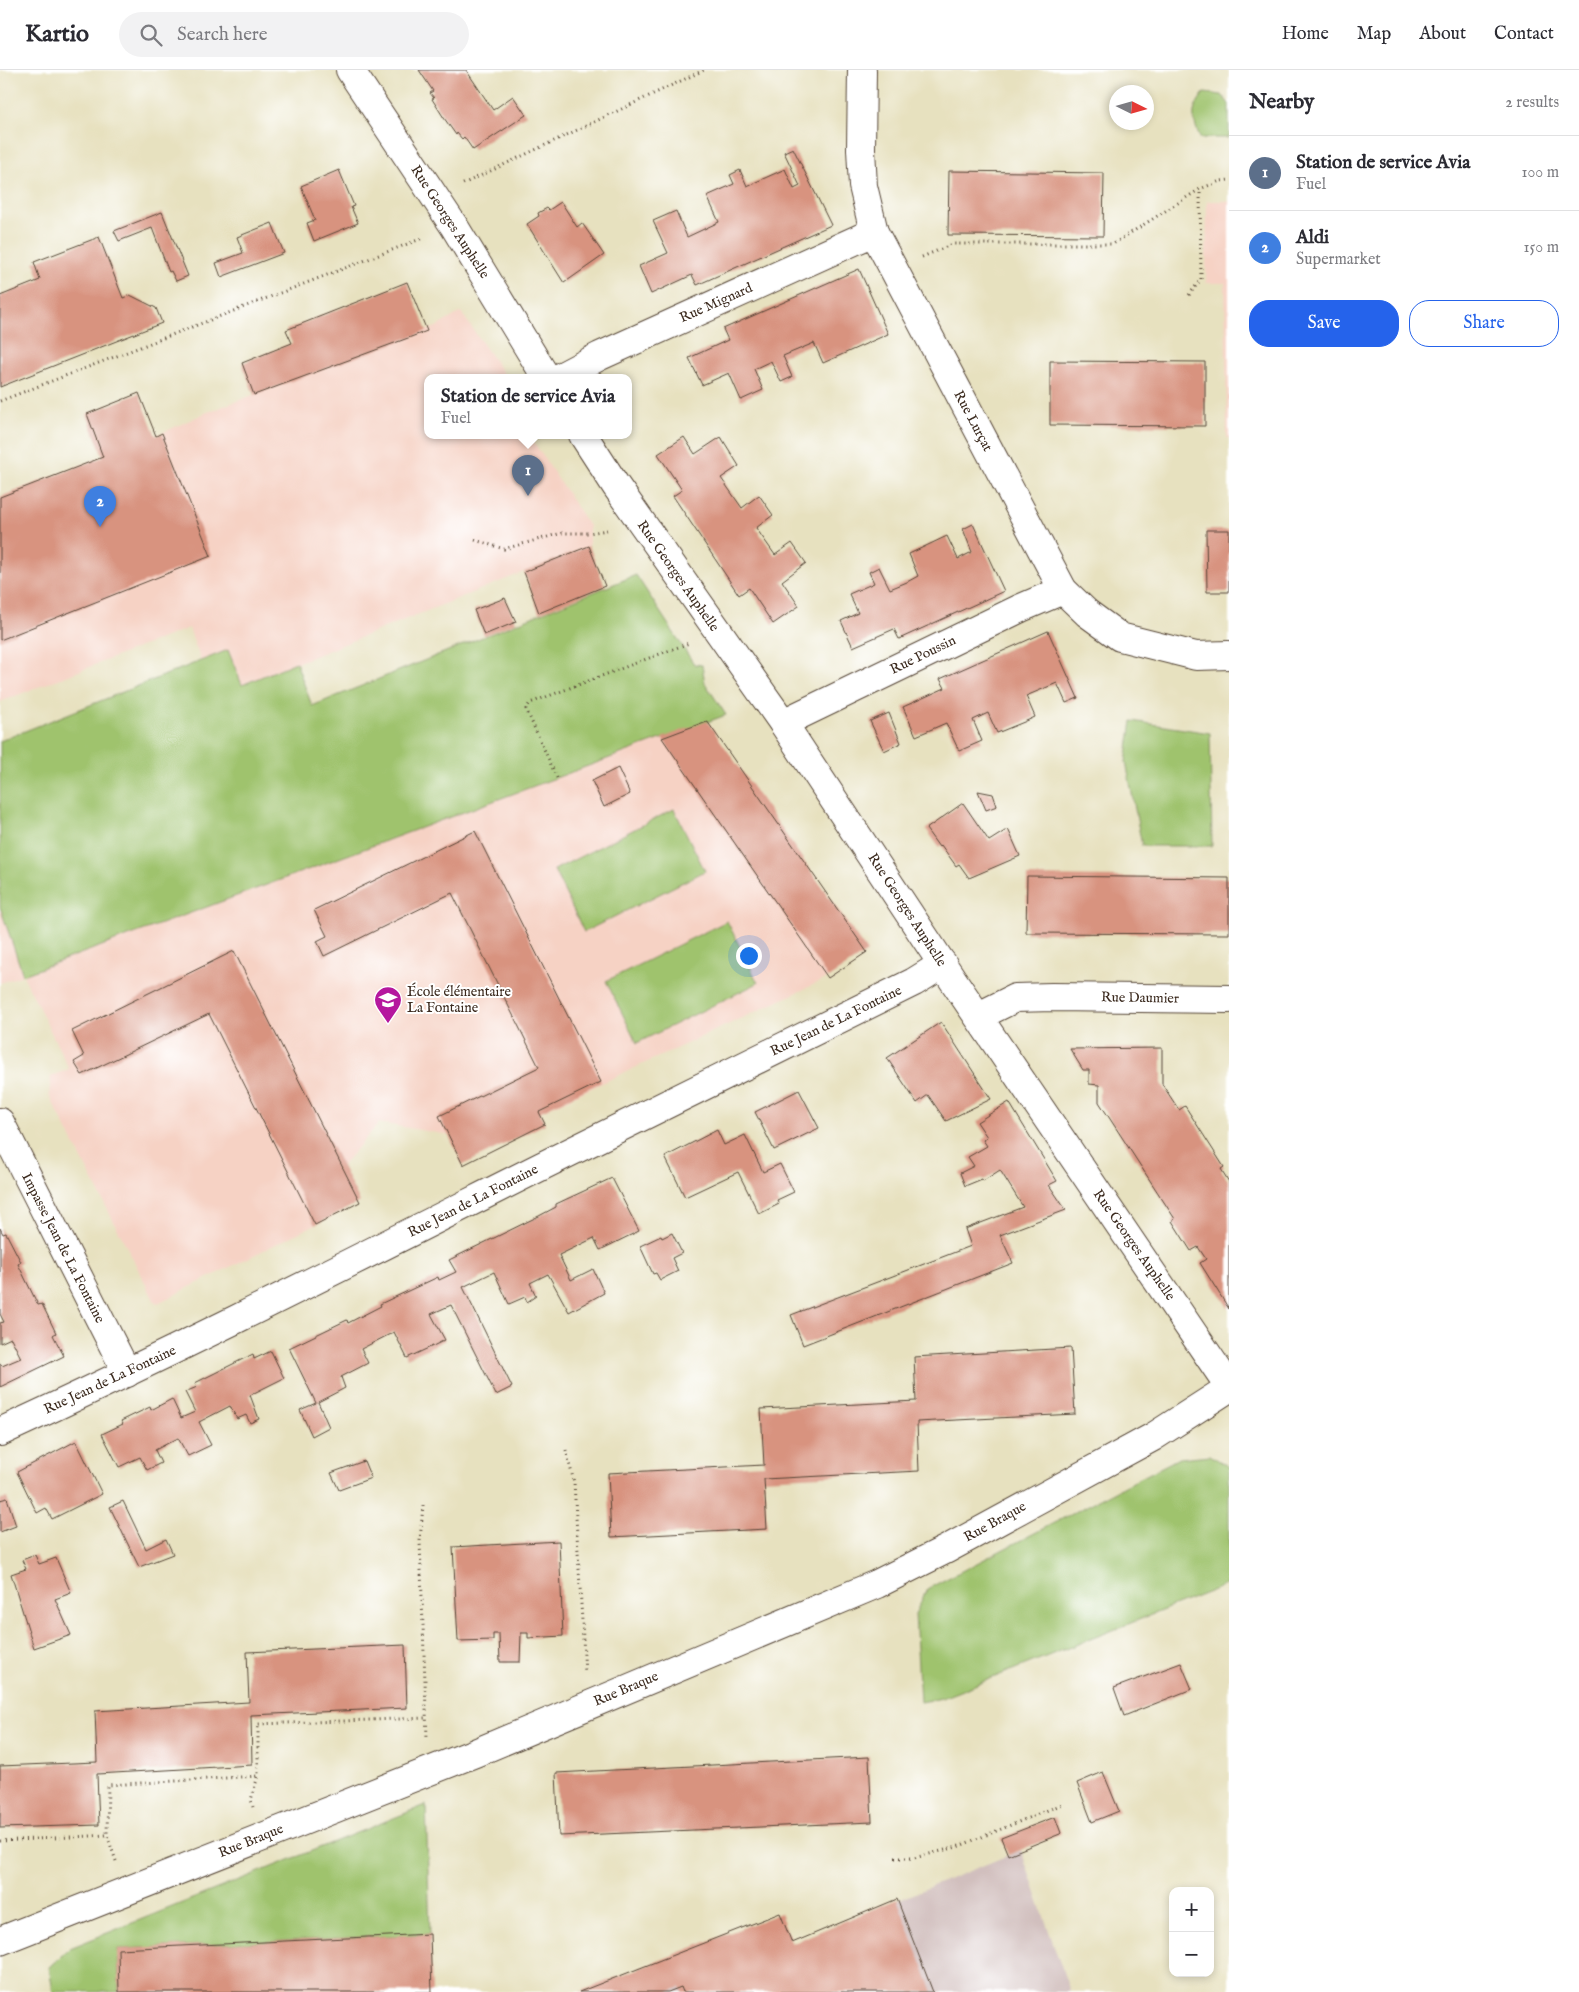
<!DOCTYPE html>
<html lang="en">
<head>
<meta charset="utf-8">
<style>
	:root { --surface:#fff; --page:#f2f2f3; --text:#2b2b33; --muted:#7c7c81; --line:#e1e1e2; --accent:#2563eb }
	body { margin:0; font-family:"IM FELL English",serif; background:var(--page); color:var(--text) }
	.controls { position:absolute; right:15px; bottom:15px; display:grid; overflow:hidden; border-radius:10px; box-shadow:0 2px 8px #0003 }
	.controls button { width:45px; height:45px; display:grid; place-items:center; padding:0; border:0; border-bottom:1px solid var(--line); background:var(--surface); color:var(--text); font:25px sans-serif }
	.compass { position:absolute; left:1109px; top:15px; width:45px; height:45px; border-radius:50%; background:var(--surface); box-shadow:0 2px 8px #0003; rotate:95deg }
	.you { position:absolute; left:748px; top:885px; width:18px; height:18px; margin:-12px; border:4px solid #fff; border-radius:50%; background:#1a73e8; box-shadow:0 0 0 8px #1a73e833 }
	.badge { display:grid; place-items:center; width:32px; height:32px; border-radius:50%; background:var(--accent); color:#fff; font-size:16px; font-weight:700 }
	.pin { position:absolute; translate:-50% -41px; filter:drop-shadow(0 1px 2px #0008) }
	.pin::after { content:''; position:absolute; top:26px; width:18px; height:15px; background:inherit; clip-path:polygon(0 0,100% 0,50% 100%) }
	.popup { position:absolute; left:424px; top:304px; width:208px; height:65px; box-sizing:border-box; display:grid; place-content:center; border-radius:10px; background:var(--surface); filter:drop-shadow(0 1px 4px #0005); font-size:16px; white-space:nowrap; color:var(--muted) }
	.popup b { font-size:19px; color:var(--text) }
	.popup::after { content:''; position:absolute; left:50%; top:100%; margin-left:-10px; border:10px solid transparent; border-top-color:var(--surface) }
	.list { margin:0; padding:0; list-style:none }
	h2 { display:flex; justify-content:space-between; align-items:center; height:65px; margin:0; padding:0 20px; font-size:21px }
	h2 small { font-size:16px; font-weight:400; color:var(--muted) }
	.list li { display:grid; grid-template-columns:32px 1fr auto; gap:15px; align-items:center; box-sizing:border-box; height:75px; padding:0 20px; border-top:1px solid var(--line) }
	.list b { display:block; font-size:19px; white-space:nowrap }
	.list p { margin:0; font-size:16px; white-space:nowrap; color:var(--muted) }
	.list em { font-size:16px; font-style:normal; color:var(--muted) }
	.actions { display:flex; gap:10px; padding:15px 20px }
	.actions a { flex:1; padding:11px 0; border:1px solid var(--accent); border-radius:20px; text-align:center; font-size:18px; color:var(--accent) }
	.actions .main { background:var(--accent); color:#fff }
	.icon { flex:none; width:28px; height:28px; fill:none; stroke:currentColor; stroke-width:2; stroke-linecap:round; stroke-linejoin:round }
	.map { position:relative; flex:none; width:1229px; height:1922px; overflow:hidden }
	header { display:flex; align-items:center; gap:30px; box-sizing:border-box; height:70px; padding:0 25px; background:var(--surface); border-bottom:1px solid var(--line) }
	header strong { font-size:24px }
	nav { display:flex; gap:28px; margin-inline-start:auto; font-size:18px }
	.search { width:350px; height:45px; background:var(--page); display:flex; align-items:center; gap:12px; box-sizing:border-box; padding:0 18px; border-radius:28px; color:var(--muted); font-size:19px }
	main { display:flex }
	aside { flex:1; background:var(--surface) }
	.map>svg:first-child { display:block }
	.built { fill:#f6d2c4 }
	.industrial { fill:#d1bfbe }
	.green { fill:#9fc36d; stroke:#6d7646 }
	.building { fill:#d8937f }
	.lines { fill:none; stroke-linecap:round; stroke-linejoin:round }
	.minor-casing { stroke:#554536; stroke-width:30 }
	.tertiary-casing { stroke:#554536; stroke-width:30 }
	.path { stroke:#554536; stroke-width:3; stroke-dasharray:1 4; stroke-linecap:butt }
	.minor { stroke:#fff; stroke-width:28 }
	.tertiary { stroke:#fff; stroke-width:28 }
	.labels { text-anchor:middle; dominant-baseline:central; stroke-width:4; stroke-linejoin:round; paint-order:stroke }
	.street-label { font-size:14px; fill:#3b2a1e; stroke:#fff }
	.poi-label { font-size:14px; fill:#3b2a1e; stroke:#fff; text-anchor:start }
</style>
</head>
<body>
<header>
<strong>Kartio</strong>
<div class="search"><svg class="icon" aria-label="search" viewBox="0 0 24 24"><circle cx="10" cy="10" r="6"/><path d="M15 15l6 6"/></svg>Search here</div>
<nav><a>Home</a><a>Map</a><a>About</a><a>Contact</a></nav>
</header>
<main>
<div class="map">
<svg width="1229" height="1922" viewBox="0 0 1229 1922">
	<rect width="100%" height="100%" fill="#fff"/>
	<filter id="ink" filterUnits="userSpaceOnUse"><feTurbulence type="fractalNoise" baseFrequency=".02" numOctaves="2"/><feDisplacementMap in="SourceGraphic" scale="10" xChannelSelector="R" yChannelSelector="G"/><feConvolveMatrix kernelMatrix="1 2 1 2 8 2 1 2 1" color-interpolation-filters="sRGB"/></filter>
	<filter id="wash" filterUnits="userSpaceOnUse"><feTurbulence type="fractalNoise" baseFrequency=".0096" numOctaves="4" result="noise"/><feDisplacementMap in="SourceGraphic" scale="20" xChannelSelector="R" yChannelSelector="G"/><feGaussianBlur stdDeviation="1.12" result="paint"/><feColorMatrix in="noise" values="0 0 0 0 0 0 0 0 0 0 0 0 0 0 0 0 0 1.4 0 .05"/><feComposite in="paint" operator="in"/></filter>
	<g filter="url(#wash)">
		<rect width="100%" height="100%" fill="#e7e1bf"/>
		<g class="built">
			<path d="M1207 131H1229V368H1227L1225 213H1206Z"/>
			<path d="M461 242 503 303V307H428V365H529L589 456V476L242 615 228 581 201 591 189 558 0 632V427L162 363 205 343 436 257Z"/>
			<path d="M707 651 867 882 828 908 540 1042 545 1054 463 1095 449 1065 379 1053 342 1096 360 1132 156 1234 49 1025 51 1006 69 999 23 905 0 913V837L23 905Z"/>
		</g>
		<path class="industrial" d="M1021 1780 1070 1922H668L792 1873Z"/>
		<g class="green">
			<path d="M1204 23 1222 25 1229 34V68H1200C1192 46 1190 42 1204 23Z"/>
			<path d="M636 505 694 594 702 595 705 613 726 645 23 905 0 837V671L228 580 242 615 296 592 312 636Z"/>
			<path d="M1132 651 1210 663 1212 776H1142L1126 692Z"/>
			<path d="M674 739 705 801 584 862 554 800Z"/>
			<path d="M727 851 758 913 637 973 606 911Z"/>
			<path d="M1210 1385 1229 1397V1514L942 1628 920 1632 915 1544 927 1519 1179 1388Z"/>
			<path d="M426 1735 430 1864 118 1879 119 1922H53L49 1897 70 1878Z"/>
		</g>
		<g id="blocks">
			<g class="building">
				<path d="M419 0H466L493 40 513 26 526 45 473 80 464 67 462 69 457 63 456 65 444 48 432 29 434 28 430 23 433 21Z"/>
				<path d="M793 78 831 155 697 215 692 205 651 224 639 196 668 183 653 151 676 141 687 167 719 152 707 126 734 114 730 105 740 100 747 116 785 99 794 119 800 116 784 82Z"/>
				<path d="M339 100 354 136 351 137 358 153 314 171 307 153 315 150 301 116Z"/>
				<path d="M949 101 1104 103 1103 166 948 165Z"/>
				<path d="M561 132 577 157 582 153 604 185 564 213 527 154 539 146 538 143 547 138 549 140Z"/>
				<path d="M162 142 188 206 176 211 171 201 169 202 152 158 119 171 114 161Z"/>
				<path d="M272 153 284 183 221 207 216 193 243 183 237 167Z"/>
				<path d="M99 167 123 228 130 225 156 238 162 253 0 317V226L40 210 34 192Z"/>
				<path d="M859 199 888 264 823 293 814 273 783 286 792 307 781 312 771 291 754 299 763 320 741 330 729 303 702 315 689 288 728 270 723 259Z"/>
				<path d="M407 212 427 261 254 325 242 293 292 273 286 260Z"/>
				<path d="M1050 291 1205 292V356L1050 355Z"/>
				<path d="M139 323 156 366 162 363 211 486 0 570V427L103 387 87 344Z"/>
				<path d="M684 367 695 384 721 367 739 396 721 408 742 438 759 425 773 445 756 458 775 485 792 473 806 493 782 511 799 536 773 554 749 518 739 525 673 426 682 420 658 384Z"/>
				<path d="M973 454 1004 521 899 569 894 559 853 577 841 551 858 543 849 524 874 513 869 502 879 497 890 519 907 512 918 506 909 484 947 466 958 489 972 482 963 459Z"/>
				<path d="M1206 460H1229V522H1207Z"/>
				<path d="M589 476 605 516 539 543 524 502Z"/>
				<path d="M505 528 516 552 484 565 474 540Z"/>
				<path d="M1048 561 1078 628 1066 633 1057 613 1026 626 1035 647 1024 652 997 663 988 643 973 650 982 671 959 681 946 653 916 666 903 637 945 618 940 609Z"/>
				<path d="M889 643 901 673 884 681 870 651Z"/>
				<path d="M707 651 867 882 828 908 662 668Z"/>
				<path d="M618 698 630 724 604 737 592 711Z"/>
				<path d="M978 721 993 724 997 736 986 740Z"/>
				<path d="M963 733 989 771 1008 759 1020 786 969 808 959 794 956 796 941 775 939 777 926 759Z"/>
				<path d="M475 761 601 1012 539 1042 545 1054 463 1095 439 1046 539 997 452 823 324 886 317 871 327 866 314 840Z"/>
				<path d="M1027 806 1229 808V864L1026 863Z"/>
				<path d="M234 881 360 1132 315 1155 209 944 82 1005 74 992 84 986 72 961Z"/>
				<path d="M941 952 991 1029 946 1051 928 1025 917 1033 887 988Z"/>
				<path d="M1162 978V1014L1179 1040 1185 1036 1224 1097 1221 1099 1229 1112V1239L1200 1193 1206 1189 1198 1177 1191 1181 1172 1151 1175 1149 1099 1032V1015L1089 1014V1000H1083L1070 979Z"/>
				<path d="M799 1020 819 1058 774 1080 755 1042Z"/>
				<path d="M1009 1032 1057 1111 1049 1115 1066 1140 1000 1165 1013 1193 803 1275 791 1245 971 1176 965 1159 1023 1137 1000 1100 983 1111 982 1109 965 1116 960 1103 974 1096 968 1087 987 1076 983 1070 987 1067 977 1052Z"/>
				<path d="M717 1060 724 1075 745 1065 763 1102 780 1094 794 1122 777 1130 779 1134 759 1144 738 1102 685 1127 665 1087Z"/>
				<path d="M612 1108 639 1161 600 1180 594 1168 559 1185 571 1210 593 1199 604 1223 569 1242 548 1204 530 1213 536 1226 527 1232 525 1227 509 1234 494 1202 463 1217 512 1317 496 1325 451 1235 431 1244 445 1270 435 1275 407 1288 394 1262 361 1279 368 1293 341 1307 345 1318 318 1332 329 1357 312 1366 300 1340 316 1333 289 1278 347 1250 348 1253 381 1236 380 1234 438 1207 439 1210 456 1202 449 1190 539 1146 556 1137V1134Z"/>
				<path d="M0 1158 3 1164 6 1163 21 1192 18 1194 38 1235 42 1234 56 1263 53 1265 64 1286 0 1317V1293L2 1296 21 1288 11 1268 0 1273V1253L4 1252 0 1244Z"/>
				<path d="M672 1163 682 1183 672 1188 678 1201 660 1210 656 1203 653 1204 640 1176 661 1166 662 1168Z"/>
				<path d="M1071 1278 1075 1344 917 1352 919 1401 764 1409 767 1459 611 1467 608 1403 764 1395 761 1339 916 1331 914 1287Z"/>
				<path d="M271 1281 284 1308 250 1325 259 1349 250 1353 246 1345 237 1349 230 1336 199 1352 211 1375 188 1386 178 1368 155 1380 161 1393 147 1400 140 1387 119 1397 102 1364 123 1354 121 1351 150 1337 151 1340 172 1329 181 1348 195 1342 185 1322 197 1317 195 1313 253 1284 254 1289Z"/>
				<path d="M76 1371 102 1424 52 1449 46 1438 37 1443 17 1402Z"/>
				<path d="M364 1391 371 1408 339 1420 331 1403Z"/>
				<path d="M7 1428 16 1456 0 1462V1430Z"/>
				<path d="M123 1431 146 1479 166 1469 173 1484 139 1497 110 1437Z"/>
				<path d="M559 1471 563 1566 528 1568V1563H521L520 1592H500L499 1564H493V1570L458 1571 453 1477Z"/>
				<path d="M35 1485 39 1494 56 1488 71 1523 55 1529 71 1565 34 1578 11 1504 26 1499 22 1490Z"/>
				<path d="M405 1575 407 1638 251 1645 252 1695 97 1704 99 1755 0 1758V1696L97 1692 95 1641 249 1632 247 1582Z"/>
				<path d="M1181 1593 1192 1619 1124 1646 1114 1618Z"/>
				<path d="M869 1687 872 1752 559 1766 556 1703Z"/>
				<path d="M1103 1702 1119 1741 1092 1752 1077 1713Z"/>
				<path d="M1055 1747 1061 1763 1060 1764 1008 1785 1001 1768Z"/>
				<path d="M897 1829 933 1922H683L681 1917 668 1922H579L780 1843 792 1873Z"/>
				<path d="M430 1864 432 1922H119L118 1879Z"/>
			</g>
		</g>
	</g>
	<g filter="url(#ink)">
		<use href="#blocks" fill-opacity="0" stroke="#554536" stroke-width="1"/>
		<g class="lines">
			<g class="minor-casing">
				<g id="minor">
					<path d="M862 0 861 79 863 116 874 162 1063 520 1087 543 1120 567 1196 586 1229 585"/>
					<path d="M560 307 600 286 874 162"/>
					<path d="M783 653 1021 538 1063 520"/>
					<path d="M979 946 1015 928 1052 927 1229 929"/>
					<path d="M0 1052 127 1303"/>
					<path d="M0 1362C183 1278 363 1186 542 1096 666 1034 790 973 914 912L943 894"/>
					<path d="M0 1871 475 1683 877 1514 947 1479 1153 1367 1229 1318"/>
				</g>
			</g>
			<g class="tertiary-casing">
				<g id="tertiary">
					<path d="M350 0 454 156 546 307"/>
					<path d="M583 365 616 416 783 653 953 910 1229 1316"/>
				</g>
			</g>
			<g class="path">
				<path d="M463 114 704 0"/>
				<path d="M922 187 953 174H1113L1200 119 1220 111 1229 110"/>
				<path d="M1189 225 1201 209 1200 120"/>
				<path d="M0 331 423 168"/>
				<path d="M475 470 504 479 562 463H589L607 460"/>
				<path d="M557 708 526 639 530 633 689 573"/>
				<path d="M566 1380 574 1412 585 1603"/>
				<path d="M423 1435 420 1471 427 1668"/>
				<path d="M253 1737 251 1730 258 1706V1654L426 1648"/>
				<path d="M0 1771 107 1765"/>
				<path d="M895 1788H914L957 1777 1065 1733"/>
				<path d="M116 1791 107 1765 108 1715 258 1706"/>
			</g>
			<use href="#minor" class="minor"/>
			<use href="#tertiary" class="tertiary"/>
		</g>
	</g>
	<defs>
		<g id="school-pin" transform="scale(1.4375)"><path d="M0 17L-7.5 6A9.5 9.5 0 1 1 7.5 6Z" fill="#b5179e" stroke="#fff"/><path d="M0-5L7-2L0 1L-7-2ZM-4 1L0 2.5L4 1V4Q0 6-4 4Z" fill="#fff"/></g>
	</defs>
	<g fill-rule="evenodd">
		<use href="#school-pin" x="388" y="930"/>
	</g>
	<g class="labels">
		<g class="street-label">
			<text transform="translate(450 152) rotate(57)">Rue Georges Auphelle</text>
			<text transform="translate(716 233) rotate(-24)">Rue Mignard</text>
			<text transform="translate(973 351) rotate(62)">Rue Lurçat</text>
			<text transform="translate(678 506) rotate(55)">Rue Georges Auphelle</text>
			<text transform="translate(923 585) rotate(-26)">Rue Poussin</text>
			<text transform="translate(907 840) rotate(57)">Rue Georges Auphelle</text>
			<text transform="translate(1140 928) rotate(1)">Rue Daumier</text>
			<text transform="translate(836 951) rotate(-26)">Rue Jean de La Fontaine</text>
			<text transform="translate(473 1131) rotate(-27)">Rue Jean de La Fontaine</text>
			<text transform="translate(1134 1175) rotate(55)">Rue Georges Auphelle</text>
			<text transform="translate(63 1178) rotate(63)">Impasse Jean de La Fontaine</text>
			<text transform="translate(110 1310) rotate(-25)">Rue Jean de La Fontaine</text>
			<text transform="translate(995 1452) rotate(-29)">Rue Braque</text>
			<text transform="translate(626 1619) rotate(-23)">Rue Braque</text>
			<text transform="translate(251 1771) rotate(-22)">Rue Braque</text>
		</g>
		<g class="poi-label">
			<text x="407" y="922">École élémentaire<tspan x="407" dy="16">La Fontaine</tspan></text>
		</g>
	</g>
</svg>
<div class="controls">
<button>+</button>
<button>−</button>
</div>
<svg class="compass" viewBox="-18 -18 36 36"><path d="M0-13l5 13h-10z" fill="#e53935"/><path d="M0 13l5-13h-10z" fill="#7c7c81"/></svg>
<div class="you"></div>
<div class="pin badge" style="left:528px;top:426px;background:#5c6f8a">1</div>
<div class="popup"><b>Station de service Avia</b>Fuel</div>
<div class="pin badge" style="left:100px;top:457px;background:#3f7fe0">2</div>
</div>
<aside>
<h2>Nearby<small>2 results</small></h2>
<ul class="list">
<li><span class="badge" style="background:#5c6f8a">1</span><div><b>Station de service Avia</b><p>Fuel</p></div><em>100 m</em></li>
<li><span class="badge" style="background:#3f7fe0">2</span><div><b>Aldi</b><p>Supermarket</p></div><em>150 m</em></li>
</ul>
<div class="actions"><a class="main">Save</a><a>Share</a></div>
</aside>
</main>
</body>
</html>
